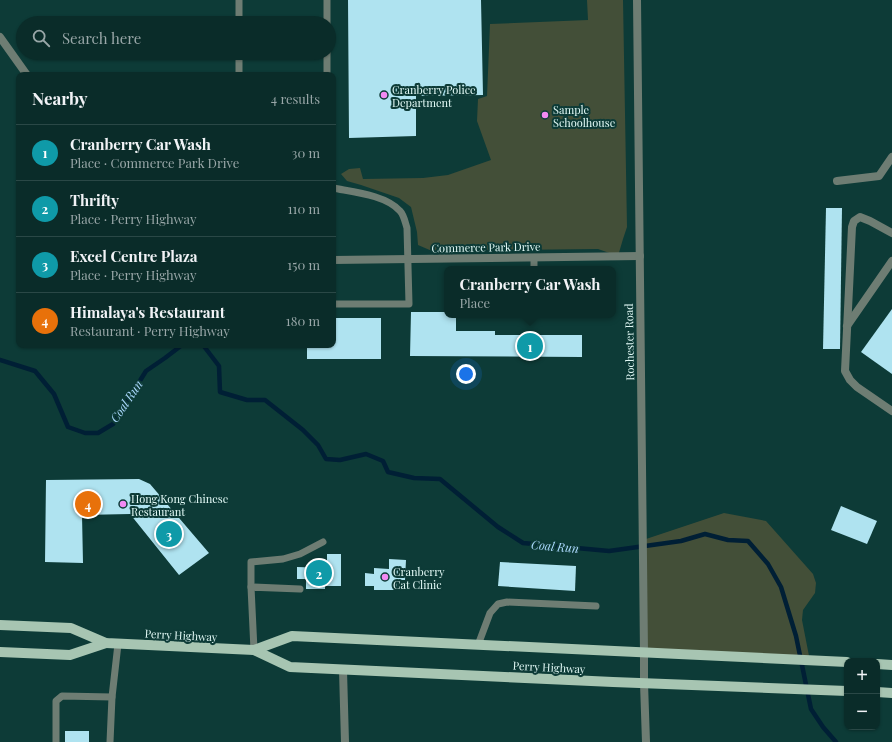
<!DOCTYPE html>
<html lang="en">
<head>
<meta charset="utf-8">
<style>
	:root { --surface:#0a2c29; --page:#133431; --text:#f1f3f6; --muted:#99a7a8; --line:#2a4846; --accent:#1a73e8 }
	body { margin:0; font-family:"Playfair Display",serif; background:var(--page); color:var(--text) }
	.controls { position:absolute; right:12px; bottom:12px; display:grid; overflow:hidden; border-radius:8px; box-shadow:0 1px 3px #0004 }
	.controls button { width:36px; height:36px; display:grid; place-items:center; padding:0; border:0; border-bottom:1px solid var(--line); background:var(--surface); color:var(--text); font:20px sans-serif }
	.you { position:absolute; left:466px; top:374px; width:14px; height:14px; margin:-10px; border:3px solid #fff; border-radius:50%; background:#1a73e8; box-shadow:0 0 0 6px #1a73e833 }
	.badge { display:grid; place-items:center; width:26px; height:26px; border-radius:50%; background:var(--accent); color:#fff; font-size:13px; font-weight:700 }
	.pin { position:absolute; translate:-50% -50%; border:2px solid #fff; box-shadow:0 1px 4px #0006 }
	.popup { position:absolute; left:444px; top:266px; width:172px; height:52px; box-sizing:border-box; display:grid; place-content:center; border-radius:8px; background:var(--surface); filter:drop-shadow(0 1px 3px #0005); font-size:13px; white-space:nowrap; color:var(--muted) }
	.popup b { font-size:15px; color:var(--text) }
	.popup::after { content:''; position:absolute; left:50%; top:100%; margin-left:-8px; border:8px solid transparent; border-top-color:var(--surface) }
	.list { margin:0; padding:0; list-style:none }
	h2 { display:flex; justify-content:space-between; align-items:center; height:52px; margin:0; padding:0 16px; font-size:17px }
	h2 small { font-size:13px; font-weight:400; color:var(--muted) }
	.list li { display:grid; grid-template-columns:26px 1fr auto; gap:12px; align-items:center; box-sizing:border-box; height:56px; padding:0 16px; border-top:1px solid var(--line) }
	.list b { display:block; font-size:15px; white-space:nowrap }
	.list p { margin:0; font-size:13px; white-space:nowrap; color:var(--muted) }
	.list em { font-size:13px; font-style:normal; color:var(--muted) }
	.icon { flex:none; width:22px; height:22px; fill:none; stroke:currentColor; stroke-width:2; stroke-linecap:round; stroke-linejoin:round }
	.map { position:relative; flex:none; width:892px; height:742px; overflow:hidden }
	.search { position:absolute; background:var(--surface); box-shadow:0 1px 3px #0004; left:16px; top:16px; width:320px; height:44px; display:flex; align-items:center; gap:10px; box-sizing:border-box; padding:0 14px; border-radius:22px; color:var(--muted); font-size:15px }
	.panel { position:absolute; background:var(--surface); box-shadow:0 1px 3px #0004; left:16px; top:72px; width:320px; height:276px; border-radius:8px }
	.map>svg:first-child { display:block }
	.green { fill:#434f38 }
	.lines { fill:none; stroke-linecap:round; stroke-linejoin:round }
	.stream { stroke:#001f35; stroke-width:4.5 }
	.building { fill:#afe3f0 }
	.service { stroke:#6e7d73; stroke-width:7 }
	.minor { stroke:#6e7d73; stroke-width:8 }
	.tertiary { stroke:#6e7d73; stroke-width:8 }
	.primary { stroke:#a7c5b2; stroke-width:10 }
	.poi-dot { fill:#f28af3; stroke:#0d3b37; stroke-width:1.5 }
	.labels { text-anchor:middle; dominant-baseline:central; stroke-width:4; stroke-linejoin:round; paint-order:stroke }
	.poi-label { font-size:11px; fill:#e2f9f6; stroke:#0d3b37; text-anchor:start }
	.street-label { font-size:11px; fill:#e2f9f6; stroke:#0d3b37 }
	.water-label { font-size:12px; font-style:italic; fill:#aad8fc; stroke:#0d3b37 }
</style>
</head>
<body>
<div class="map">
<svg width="892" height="742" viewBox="0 0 892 742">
	<rect width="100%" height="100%" fill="#0d3b37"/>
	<g class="green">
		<path d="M587 0H623L627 227 623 239 618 256 598 249 432 251 418 245 417 232 411 207 399 198 361 185 347 181 341 174 349 169 360 168 363 179 423 178 448 175 491 160 477 121 478 99 487 96 490 24 588 20Z"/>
		<path d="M724 513 766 521 813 574 816 583 815 593 803 610 802 620 810 661 644 653 643 540Z"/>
	</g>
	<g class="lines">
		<g class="stream">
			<path d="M203 345 219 366 220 392 247 400H265L303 430 318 445 326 459 340 460 366 454 383 461 388 472 414 478 440 479 498 527 523 543 609 551 681 541 705 534 728 540 748 541 768 564 781 587 796 636 811 709 823 727 836 742"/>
			<path d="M0 360 35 371 54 394 68 427 85 433H98L113 424 146 371 165 358 182 345"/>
		</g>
	</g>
	<g class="building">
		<path d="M348 0H481L483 95 416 96V136L349 138Z"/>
		<path d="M826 208H842L840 349H823Z"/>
		<path d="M892 309V374L861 352Z"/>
		<path d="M411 312H447V315H456V331H495V335H582V357L410 356Z"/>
		<path d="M333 318H381V359H307V345H333Z"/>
		<path d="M139 479 150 484 209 553 179 575 130 514 82 515 83 563 45 562 46 480Z"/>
		<path d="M841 506 877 521 867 544 831 530Z"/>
		<path d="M327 554H341V586H325V589H306V579H297V567L327 568Z"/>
		<path d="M389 559 406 560 405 580H397V590H374V586H365V573L374 574V568L389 569Z"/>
		<path d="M500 562 576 566 575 591 498 586Z"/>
		<rect x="65" y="731" width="24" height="11"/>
	</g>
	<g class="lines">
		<g class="service">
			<path d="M327 0V23"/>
			<path d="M239 23V0"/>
			<path d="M327 53V75"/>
			<path d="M239 75V53"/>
			<path d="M333 188C353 192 386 195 400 211 404 215 405 222 407 228L409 304H333"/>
			<path d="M534 269V258"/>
			<path d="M251 587V562L283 559 300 554 323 542"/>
			<path d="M478 645 490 613 498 604 507 602 596 606"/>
			<path d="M254 650 251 587 300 589"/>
			<path d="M56 742V701L62 696 112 697"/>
			<path d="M110 742 112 697 118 644"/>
		</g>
		<g class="minor">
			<path d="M0 37 27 75"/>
			<path d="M837 181 879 176 892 157"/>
			<path d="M892 233 870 221 860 217 854 221 852 227 845 371 850 380 857 387 892 411"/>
			<path d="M333 260 640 256"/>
			<path d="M847 326 892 261"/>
			<path d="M343 670 345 742"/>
			<path d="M644 683 646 742"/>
		</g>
		<path class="tertiary" d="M637 0 644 653V683"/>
		<g class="primary">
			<path d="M0 625 71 628 106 643 254 650 290 667 613 682 847 691"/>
			<path d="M254 650 292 636 847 662"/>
			<path d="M0 652 70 655 106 643"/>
			<path d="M877 664 892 665"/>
			<path d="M877 692 892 693"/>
		</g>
	</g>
	<g class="poi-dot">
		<circle cx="384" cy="95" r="4"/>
		<circle cx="545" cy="115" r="4"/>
		<circle cx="123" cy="504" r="4"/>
		<circle cx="385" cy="577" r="4"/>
	</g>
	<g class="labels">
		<g class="poi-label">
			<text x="392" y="89">Cranberry Police<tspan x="392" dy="13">Department</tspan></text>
			<text x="553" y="109">Sample<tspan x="553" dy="13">Schoolhouse</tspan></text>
			<text x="131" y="498">Hong Kong Chinese<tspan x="131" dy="13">Restaurant</tspan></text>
			<text x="393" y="571">Cranberry<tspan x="393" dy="13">Cat Clinic</tspan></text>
		</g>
		<g class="street-label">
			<text transform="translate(486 247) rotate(-1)">Commerce Park Drive</text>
			<text transform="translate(629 342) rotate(-91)">Rochester Road</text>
			<text transform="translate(181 635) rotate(3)">Perry Highway</text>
			<text transform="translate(549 667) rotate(3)">Perry Highway</text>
		</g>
		<g class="water-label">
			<text transform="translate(126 401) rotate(-56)">Coal Run</text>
			<text transform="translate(555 546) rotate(5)">Coal Run</text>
		</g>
	</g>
</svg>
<div class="controls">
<button>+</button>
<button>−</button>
</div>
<div class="you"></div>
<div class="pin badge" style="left:530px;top:346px;background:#0f9aa8">1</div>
<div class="popup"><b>Cranberry Car Wash</b>Place</div>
<div class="pin badge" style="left:319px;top:573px;background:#0f9aa8">2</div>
<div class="pin badge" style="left:169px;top:534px;background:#0f9aa8">3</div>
<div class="pin badge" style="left:88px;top:504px;background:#e8710a">4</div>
<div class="search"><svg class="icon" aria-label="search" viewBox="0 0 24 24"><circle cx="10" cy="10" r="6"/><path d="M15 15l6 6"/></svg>Search here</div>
<section class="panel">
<h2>Nearby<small>4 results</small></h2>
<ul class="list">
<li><span class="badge" style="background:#0f9aa8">1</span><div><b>Cranberry Car Wash</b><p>Place · Commerce Park Drive</p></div><em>30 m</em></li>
<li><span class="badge" style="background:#0f9aa8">2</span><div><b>Thrifty</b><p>Place · Perry Highway</p></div><em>110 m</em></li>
<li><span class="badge" style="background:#0f9aa8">3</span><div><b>Excel Centre Plaza</b><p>Place · Perry Highway</p></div><em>150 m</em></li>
<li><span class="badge" style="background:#e8710a">4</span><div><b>Himalaya's Restaurant</b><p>Restaurant · Perry Highway</p></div><em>180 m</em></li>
</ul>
</section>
</div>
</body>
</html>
